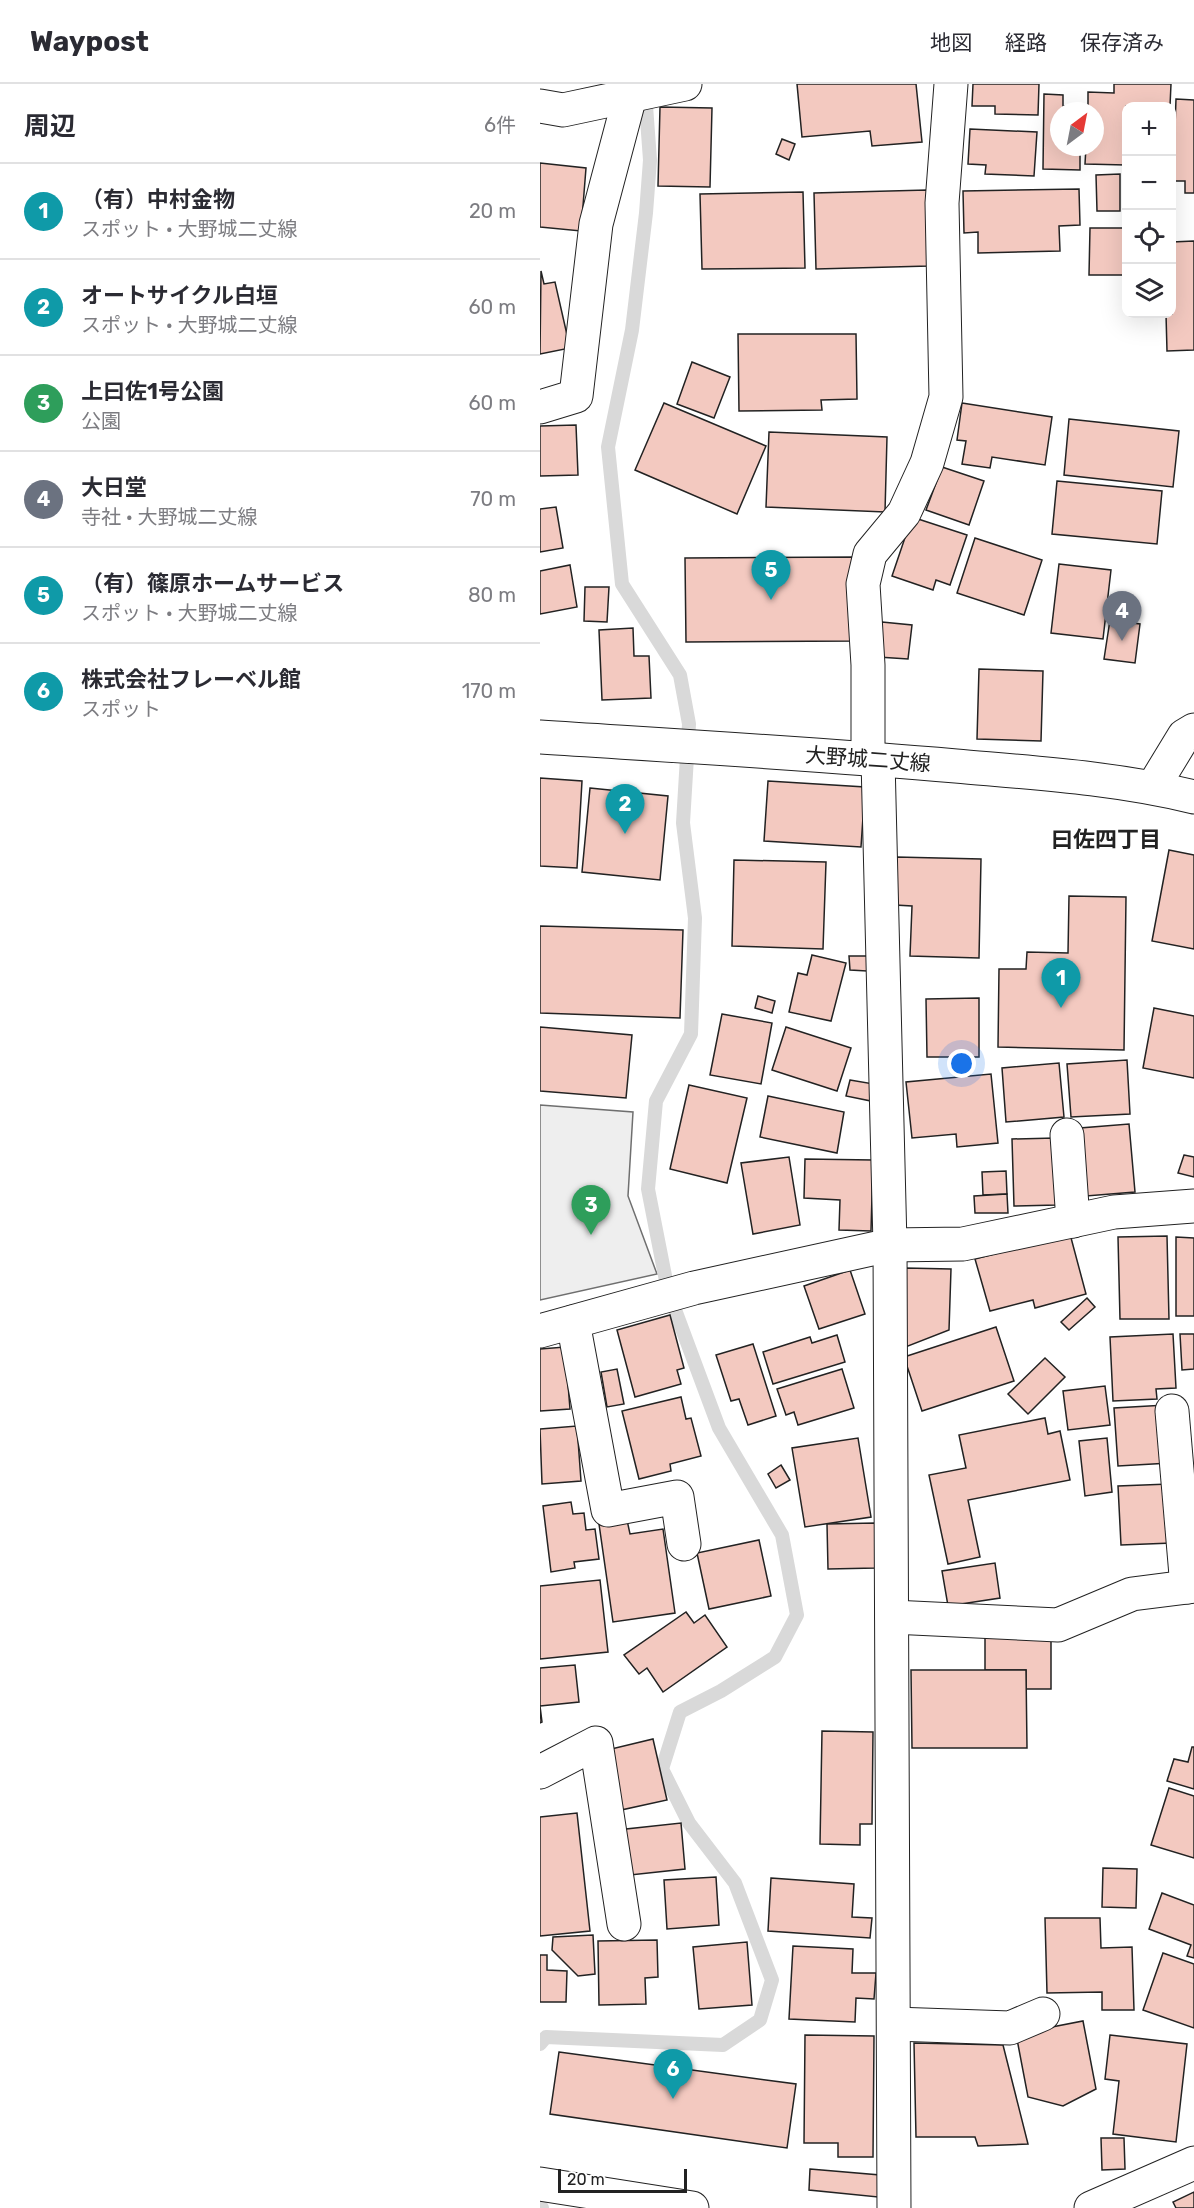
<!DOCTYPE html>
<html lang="ja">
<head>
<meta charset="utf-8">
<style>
	:root { --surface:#fff; --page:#f2f2f3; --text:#2b2b33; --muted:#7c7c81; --line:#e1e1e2; --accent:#0b8043 }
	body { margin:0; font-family:Rubik,"Noto Sans JP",sans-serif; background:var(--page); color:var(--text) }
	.controls { position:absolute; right:18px; top:18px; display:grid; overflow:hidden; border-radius:12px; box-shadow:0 6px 24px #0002 }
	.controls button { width:54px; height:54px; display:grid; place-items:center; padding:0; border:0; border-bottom:2px solid var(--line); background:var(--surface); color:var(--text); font:30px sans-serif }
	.compass { position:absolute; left:510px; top:18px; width:54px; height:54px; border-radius:50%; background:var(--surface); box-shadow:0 6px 24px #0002; rotate:32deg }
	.scale { position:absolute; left:18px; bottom:15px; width:129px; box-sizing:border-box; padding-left:6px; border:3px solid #222; border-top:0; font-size:16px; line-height:21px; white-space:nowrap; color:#222; -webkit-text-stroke:4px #fff; paint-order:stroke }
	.you { position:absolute; left:422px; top:980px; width:21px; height:21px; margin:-15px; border:4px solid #fff; border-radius:50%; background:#1a73e8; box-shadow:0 0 0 9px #1a73e833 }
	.badge { display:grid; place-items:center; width:39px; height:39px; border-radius:50%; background:var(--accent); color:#fff; font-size:20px; font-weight:700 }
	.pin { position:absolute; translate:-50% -50px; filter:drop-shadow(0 2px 3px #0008) }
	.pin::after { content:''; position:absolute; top:32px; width:21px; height:18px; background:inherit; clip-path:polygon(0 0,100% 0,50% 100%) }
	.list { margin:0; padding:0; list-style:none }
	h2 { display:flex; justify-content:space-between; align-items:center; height:78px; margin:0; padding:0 24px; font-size:26px }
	h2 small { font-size:20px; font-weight:400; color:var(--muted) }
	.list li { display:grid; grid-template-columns:39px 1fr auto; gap:18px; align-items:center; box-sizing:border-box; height:96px; padding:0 24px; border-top:2px solid var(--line) }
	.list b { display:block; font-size:22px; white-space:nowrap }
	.list p { margin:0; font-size:20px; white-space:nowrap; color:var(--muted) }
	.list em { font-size:20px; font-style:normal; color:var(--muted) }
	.icon { flex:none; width:33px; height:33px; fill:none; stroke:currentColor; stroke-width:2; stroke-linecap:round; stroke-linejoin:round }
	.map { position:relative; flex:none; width:654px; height:2124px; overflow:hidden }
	header { display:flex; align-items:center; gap:36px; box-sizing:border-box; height:84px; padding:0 30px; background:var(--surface); border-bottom:2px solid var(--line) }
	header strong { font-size:28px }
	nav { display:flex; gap:33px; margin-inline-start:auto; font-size:21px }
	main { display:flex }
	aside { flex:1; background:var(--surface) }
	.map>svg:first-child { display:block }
	.green { fill:#eee; stroke:#6f6f6f; stroke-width:1.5 }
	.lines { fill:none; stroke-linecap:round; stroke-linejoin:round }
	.stream { stroke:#d9d9d9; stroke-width:14 }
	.building { fill:#f3c9c0; stroke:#222; stroke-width:1.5 }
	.minor-casing { stroke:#222; stroke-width:35 }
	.primary-casing { stroke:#222; stroke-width:35 }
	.minor { stroke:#fff; stroke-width:33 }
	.primary { stroke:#fff; stroke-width:33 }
	.labels { text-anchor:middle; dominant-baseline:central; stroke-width:4.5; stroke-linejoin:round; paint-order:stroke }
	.street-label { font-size:21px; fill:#222; stroke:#fff }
	.neighbourhood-label { font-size:22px; font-weight:bold; fill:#222; stroke:#fff }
</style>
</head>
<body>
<header>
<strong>Waypost</strong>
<nav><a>地図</a><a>経路</a><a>保存済み</a></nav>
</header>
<main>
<aside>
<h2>周辺<small>6件</small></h2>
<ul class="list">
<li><span class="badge" style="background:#0f9aa8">1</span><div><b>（有）中村金物</b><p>スポット · 大野城二丈線</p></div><em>20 m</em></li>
<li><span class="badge" style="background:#0f9aa8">2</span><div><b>オートサイクル白垣</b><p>スポット · 大野城二丈線</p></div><em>60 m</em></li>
<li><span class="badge" style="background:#2e9e5b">3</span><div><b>上曰佐1号公園</b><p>公園</p></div><em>60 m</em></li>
<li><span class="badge" style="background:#6b7280">4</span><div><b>大日堂</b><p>寺社 · 大野城二丈線</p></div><em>70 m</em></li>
<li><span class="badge" style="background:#0f9aa8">5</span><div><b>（有）篠原ホームサービス</b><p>スポット · 大野城二丈線</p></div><em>80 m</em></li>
<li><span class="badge" style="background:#0f9aa8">6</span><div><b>株式会社フレーベル館</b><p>スポット</p></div><em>170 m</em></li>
</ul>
</aside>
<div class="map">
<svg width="654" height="2124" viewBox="0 0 654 2124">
	<rect width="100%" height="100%" fill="#fff"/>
	<path class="green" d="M0 1021 93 1028 88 1112 117 1190 0 1216Z"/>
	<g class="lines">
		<g class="stream">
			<path d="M0 1960 6 1953 183 1961 220 1936 232 1896 195 1799 149 1739 122 1685 140 1628 181 1607 235 1573 257 1531 242 1451 179 1344 128 1207 108 1105 116 1017 151 950 155 834 143 739 149 640 140 591 82 500 68 363 92 246 106 129 110 76 105 8"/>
			<path d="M0 2121 2 2124"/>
		</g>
	</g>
	<g class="building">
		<path d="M257 0H376L382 58 332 62 330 47 262 53Z"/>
		<path d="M433 0H499L498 31 455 30V22H432Z"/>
		<path d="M574 0H631L630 22H586V81L545 80 546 63H555V27H548V8L574 9Z"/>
		<path d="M504 10 523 11V22H540V27H519V63H540V86L503 85Z"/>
		<path d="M636 15 654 16V109H645V97H633Z"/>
		<path d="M120 23 172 24 170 103 118 102Z"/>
		<path d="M430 45 497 48 494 92 445 90 446 81 428 80Z"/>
		<path d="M242 55 255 60 249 76 236 70Z"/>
		<path d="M0 79 46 84 41 147 0 143Z"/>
		<path d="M580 90V127H557L556 91Z"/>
		<path d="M539 105 540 141 519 142 520 167 438 169V148L424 149 423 107Z"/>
		<path d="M387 106 389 182 276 185 274 109Z"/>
		<path d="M263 108 265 184 162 185 160 110Z"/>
		<path d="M550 144H586V191H549Z"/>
		<path d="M654 157V266L627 267 626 230H632V158Z"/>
		<path d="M1 187 4 200 15 198 30 264 0 270Z"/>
		<path d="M198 250H316L317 315 281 316 282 326 199 327Z"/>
		<path d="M152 278 190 293 174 334 137 320Z"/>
		<path d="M124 319 226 362 197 430 95 386Z"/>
		<path d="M422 319 512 333 505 381 452 373 450 384 422 380 426 357 417 356Z"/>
		<path d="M529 335 639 347 633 403 524 391Z"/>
		<path d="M36 341 38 391 0 392V342Z"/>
		<path d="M229 348 347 353 345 428 226 423Z"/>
		<path d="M402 383 444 397 429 441 386 426Z"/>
		<path d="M517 397 622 407 617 460 512 450Z"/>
		<path d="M16 423 23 464 0 468V425Z"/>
		<path d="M372 433 427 451 410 501 396 496 393 506 352 492Z"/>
		<path d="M435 454 502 476 484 531 417 509Z"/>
		<path d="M316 473 317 557 146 558 145 474Z"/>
		<path d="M519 480 571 486 563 555 511 549Z"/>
		<path d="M30 481 37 523 0 530V487Z"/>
		<path d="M45 503H69L67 538 44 537Z"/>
		<path d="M570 536 600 540 595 579 564 575Z"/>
		<path d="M342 538 372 541 368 575 338 573Z"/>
		<path d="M93 544 94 572H109L111 614 62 616 59 546Z"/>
		<path d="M439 585 503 587 501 657 437 655Z"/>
		<path d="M0 694 42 697 37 784 0 782Z"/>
		<path d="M228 697 325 703 321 763 224 757Z"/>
		<path d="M50 704 128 712 120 796 42 788Z"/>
		<path d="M629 766 654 771V865L612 857Z"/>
		<path d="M356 773 441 775 439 874 370 872 372 822 355 821Z"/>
		<path d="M194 776 286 778 283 865 192 862Z"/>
		<path d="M529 812 586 813 584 966 458 963 459 885H486L487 868 528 869Z"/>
		<path d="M0 842 143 846 140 934 0 929Z"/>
		<path d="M272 871 306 879 291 937 249 928 258 889 267 891Z"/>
		<path d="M309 872H328L327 887 310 886Z"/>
		<path d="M218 912 235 917 232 929 215 924Z"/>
		<path d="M439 914V973H387L386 915Z"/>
		<path d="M614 924 654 932V994L603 984Z"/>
		<path d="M182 930 232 939 221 1000 170 991Z"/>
		<path d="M0 943 92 951 86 1014 0 1007Z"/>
		<path d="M246 943 311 964 297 1007 232 986Z"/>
		<path d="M587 976 590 1030 531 1033 527 980Z"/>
		<path d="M519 979 524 1033 466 1038 462 984Z"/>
		<path d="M451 990 458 1059 417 1063 416 1050 372 1054 366 998Z"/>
		<path d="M310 996 334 1000 331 1017 306 1012Z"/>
		<path d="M149 1001 207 1014 187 1099 130 1085Z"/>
		<path d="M228 1012 304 1028 297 1069 220 1053Z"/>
		<path d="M589 1040 595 1108 546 1112 540 1044Z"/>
		<path d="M515 1054 517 1121 474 1122 472 1055Z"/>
		<path d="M644 1071 654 1073V1093L638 1089Z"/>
		<path d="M249 1073 260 1141 213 1150 201 1079Z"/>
		<path d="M265 1075 333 1076 331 1147 299 1146 300 1116 264 1114Z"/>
		<path d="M466 1087 467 1110 443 1111 442 1088Z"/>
		<path d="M467 1110 468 1129H435L434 1112Z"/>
		<path d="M530 1150 546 1210 495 1224 493 1216 450 1227 435 1175Z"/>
		<path d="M627 1152 629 1235H580L578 1153Z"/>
		<path d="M636 1153 654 1154V1232H636Z"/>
		<path d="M365 1184 411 1185 409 1246 363 1264Z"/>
		<path d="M310 1186 325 1230 279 1245 264 1202Z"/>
		<path d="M547 1214 555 1223 529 1246 521 1238Z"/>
		<path d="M130 1231 144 1284 137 1286 141 1300 95 1313 77 1246Z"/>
		<path d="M456 1243 474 1297 382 1327 364 1273Z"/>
		<path d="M633 1250 636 1304 616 1305 617 1315 573 1317 570 1253Z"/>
		<path d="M640 1250H654V1285L642 1286Z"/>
		<path d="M297 1251 305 1278 233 1300 223 1268 270 1253 272 1259Z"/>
		<path d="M213 1260 236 1332 208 1341 199 1315 191 1317 176 1271Z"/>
		<path d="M25 1263 30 1325 0 1327V1265Z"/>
		<path d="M505 1274 525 1293 488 1330 468 1310Z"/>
		<path d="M77 1285 84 1320 67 1323 61 1288Z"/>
		<path d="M302 1285 314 1324 258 1341 254 1328 246 1331 237 1305Z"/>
		<path d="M565 1302 570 1341 528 1346 523 1307Z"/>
		<path d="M141 1313 146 1335 151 1334 161 1372 130 1380 131 1387 99 1395 82 1327Z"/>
		<path d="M626 1321 630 1379 578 1382 574 1324Z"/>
		<path d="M505 1334 508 1350 520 1347 530 1396 428 1416 440 1473 408 1480 389 1391 426 1384 419 1351Z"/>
		<path d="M37 1342 41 1397 2 1400 0 1345Z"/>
		<path d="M318 1354 331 1433 265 1443 252 1364Z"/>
		<path d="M567 1354 572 1408 545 1412 539 1357Z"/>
		<path d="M241 1381 250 1396 236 1404 228 1390Z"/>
		<path d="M629 1400 632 1459 581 1461 578 1402Z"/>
		<path d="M31 1418 33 1430 44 1429 46 1446 55 1445 59 1475 34 1478 35 1484 11 1488 3 1422Z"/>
		<path d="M87 1436 90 1450 123 1445 135 1529 73 1538 59 1440Z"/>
		<path d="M335 1439 336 1484 288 1485 287 1440Z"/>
		<path d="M219 1456 231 1512 169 1525 157 1469Z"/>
		<path d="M455 1479 460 1514 408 1522 402 1487Z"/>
		<path d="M60 1496 68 1568 0 1575V1502Z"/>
		<path d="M146 1528 154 1539 165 1531 187 1563 123 1608 107 1584 99 1590 84 1571Z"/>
		<path d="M445 1550H511V1605H486V1586H445Z"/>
		<path d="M35 1581 39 1618 0 1622 2 1638 0 1639V1584Z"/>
		<path d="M371 1586H486L487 1664H372Z"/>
		<path d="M282 1647 333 1648 332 1740H320V1761L280 1760Z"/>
		<path d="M113 1655 127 1716 81 1726 67 1666Z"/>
		<path d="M652 1663H654V1705L627 1697 634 1675 648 1678Z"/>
		<path d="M629 1704 654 1712V1774L611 1761Z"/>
		<path d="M37 1729 50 1847 0 1852V1733Z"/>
		<path d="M141 1739 145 1785 81 1792 77 1746Z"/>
		<path d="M563 1784 597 1785 596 1824 562 1823Z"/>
		<path d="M176 1793 179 1841 127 1845 124 1796Z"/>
		<path d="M231 1794 314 1800 312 1833 332 1834 330 1854 228 1847Z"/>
		<path d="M622 1809 654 1821V1874L647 1872 651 1861 609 1845Z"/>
		<path d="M505 1834H560L561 1864 592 1863 594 1926H562V1908L507 1909Z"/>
		<path d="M53 1851 55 1890 38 1892 12 1866 13 1853Z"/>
		<path d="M117 1856 118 1893 105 1894 106 1920 59 1921 58 1857Z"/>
		<path d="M207 1858 212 1921 159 1925 153 1863Z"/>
		<path d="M253 1862 313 1865 312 1889H336L334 1915 316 1914 315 1938 249 1935Z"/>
		<path d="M623 1869 654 1880V1944L603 1926Z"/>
		<path d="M0 1871H7V1886L27 1887 26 1918H0Z"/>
		<path d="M543 1937 556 2005 523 2022 488 2013 476 1950Z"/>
		<path d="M265 1951 334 1952 333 2073H298V2059H264Z"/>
		<path d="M570 1951 647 1960 636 2058 573 2050 579 1997 565 1995Z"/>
		<path d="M374 1959 463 1961 488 2060 438 2062 435 2053H376Z"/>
		<path d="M19 1968 256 2000 247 2064 10 2030Z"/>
		<path d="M561 2054H584L585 2085 562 2086Z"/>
		<path d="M270 2085 340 2091 338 2113 269 2106Z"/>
		<path d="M654 2108V2124H636L633 2118Z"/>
	</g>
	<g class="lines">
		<g class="minor-casing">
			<g id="minor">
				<path d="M0 22 23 26 145 0"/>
				<path d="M0 323 36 312 56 140 90 12"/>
				<path d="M328 675V581L323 500 330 470 364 429 387 379 406 313 402 119 411 0"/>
				<path d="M338 676 350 1161 354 2124"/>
				<path d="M613 703 644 652 654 646"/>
				<path d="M527 1051 533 1137"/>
				<path d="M33 1238 68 1426 137 1413 144 1460"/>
				<path d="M0 1247 154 1204 350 1161 423 1160 574 1128 654 1122"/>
				<path d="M632 1327 647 1503"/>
				<path d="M352 1533 518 1541 592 1510 654 1502"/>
				<path d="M0 1688 56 1659 84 1840"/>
				<path d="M354 1940 470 1944 503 1930"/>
				<path d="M0 2100 152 2124"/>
				<path d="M551 2124 654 2079"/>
			</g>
		</g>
		<g class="primary-casing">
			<path id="primary" d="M0 653C139 662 278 670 416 682 495 689 577 694 654 713"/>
		</g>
		<use href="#minor" class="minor"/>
		<use href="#primary" class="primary"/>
	</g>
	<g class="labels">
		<g class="street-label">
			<text transform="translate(328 675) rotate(4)">大野城二丈線</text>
		</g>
		<g class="neighbourhood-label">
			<text x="566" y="755">曰佐四丁目</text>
		</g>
	</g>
</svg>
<div class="controls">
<button>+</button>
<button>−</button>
<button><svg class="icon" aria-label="locate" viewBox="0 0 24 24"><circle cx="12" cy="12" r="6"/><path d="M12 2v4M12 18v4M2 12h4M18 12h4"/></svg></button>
<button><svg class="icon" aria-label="layers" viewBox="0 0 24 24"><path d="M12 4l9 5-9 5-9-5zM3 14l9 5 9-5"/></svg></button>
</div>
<svg class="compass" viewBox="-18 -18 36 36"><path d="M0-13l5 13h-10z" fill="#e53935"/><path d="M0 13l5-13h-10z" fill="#7c7c81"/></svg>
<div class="scale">20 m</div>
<div class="you"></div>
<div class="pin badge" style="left:521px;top:924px;background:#0f9aa8">1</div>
<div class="pin badge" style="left:85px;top:750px;background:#0f9aa8">2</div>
<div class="pin badge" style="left:51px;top:1151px;background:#2e9e5b">3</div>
<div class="pin badge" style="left:582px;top:557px;background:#6b7280">4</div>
<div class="pin badge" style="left:231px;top:516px;background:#0f9aa8">5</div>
<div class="pin badge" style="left:133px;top:2015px;background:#0f9aa8">6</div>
</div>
</main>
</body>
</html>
